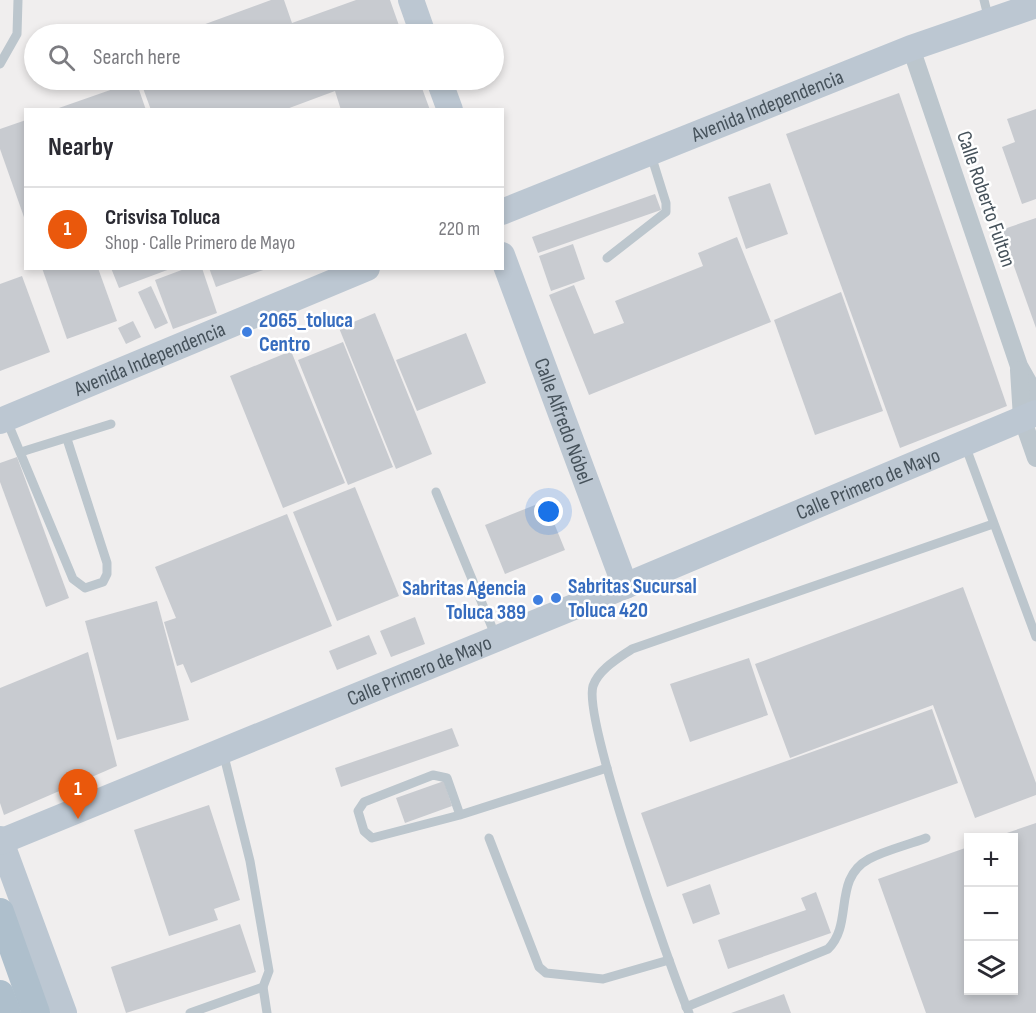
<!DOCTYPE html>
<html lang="en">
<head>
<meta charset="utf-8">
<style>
	:root { --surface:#fff; --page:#f7f7f7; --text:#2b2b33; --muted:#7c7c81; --line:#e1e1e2; --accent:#ea580c }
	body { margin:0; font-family:"Sofia Sans Condensed",sans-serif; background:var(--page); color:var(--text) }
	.controls { position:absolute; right:18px; bottom:18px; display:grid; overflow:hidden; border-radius:0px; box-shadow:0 3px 9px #0003 }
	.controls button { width:54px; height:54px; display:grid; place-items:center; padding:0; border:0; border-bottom:2px solid var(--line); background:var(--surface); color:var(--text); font:30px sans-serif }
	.you { position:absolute; left:549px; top:512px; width:21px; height:21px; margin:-15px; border:4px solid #fff; border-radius:50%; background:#1a73e8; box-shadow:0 0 0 9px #1a73e833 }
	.badge { display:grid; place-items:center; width:39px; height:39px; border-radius:50%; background:var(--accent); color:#fff; font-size:20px; font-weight:700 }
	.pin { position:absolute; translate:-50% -50px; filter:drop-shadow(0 2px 3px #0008) }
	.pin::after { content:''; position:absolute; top:32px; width:21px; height:18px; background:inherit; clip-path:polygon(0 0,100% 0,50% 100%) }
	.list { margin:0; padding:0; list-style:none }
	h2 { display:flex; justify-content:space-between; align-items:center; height:78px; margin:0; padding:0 24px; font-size:26px }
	h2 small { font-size:20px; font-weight:400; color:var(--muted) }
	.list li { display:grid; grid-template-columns:39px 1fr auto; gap:18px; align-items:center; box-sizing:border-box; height:84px; padding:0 24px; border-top:2px solid var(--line) }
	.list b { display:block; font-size:22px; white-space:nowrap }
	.list p { margin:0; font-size:20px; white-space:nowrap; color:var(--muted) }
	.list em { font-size:20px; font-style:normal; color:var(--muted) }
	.icon { flex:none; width:33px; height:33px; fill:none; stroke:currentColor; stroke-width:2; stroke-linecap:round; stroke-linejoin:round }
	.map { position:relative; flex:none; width:1036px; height:1013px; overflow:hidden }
	.search { position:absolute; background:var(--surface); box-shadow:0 3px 9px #0003; left:24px; top:24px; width:480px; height:66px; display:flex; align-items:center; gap:15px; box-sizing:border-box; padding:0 21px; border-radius:33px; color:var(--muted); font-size:22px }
	.panel { position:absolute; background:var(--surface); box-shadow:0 3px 9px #0003; left:24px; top:108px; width:480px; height:162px; border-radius:0px }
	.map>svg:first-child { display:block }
	.building { fill:#c8cbd0 }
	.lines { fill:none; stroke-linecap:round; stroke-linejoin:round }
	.lane { stroke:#bcc6cd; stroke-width:9 }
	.street { stroke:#bcc6cd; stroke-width:18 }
	.secondary { stroke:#bcc7d2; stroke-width:26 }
	.primary { stroke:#aebfcc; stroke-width:28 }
	.shop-dot { fill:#3f7fe0; stroke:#fff; stroke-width:2 }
	.labels { text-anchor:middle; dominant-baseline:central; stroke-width:5; stroke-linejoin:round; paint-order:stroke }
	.street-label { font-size:21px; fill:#46525b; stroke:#fff }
	.shop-label { font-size:21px; font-weight:bold; fill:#366cbe; stroke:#fff; text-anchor:start }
</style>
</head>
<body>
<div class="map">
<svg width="1036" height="1013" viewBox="0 0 1036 1013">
	<rect width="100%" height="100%" fill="#f0eeee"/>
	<g class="building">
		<path d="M271 0H284L292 23 356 0H390L402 34H178Z"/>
		<path d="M140 80H419L430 110H341L335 91 284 110H151Z"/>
		<path d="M136 81 146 110H56V109Z"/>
		<path d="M899 93 1007 406 900 448 786 134Z"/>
		<path d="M1036 109V199L1022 204 1002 147 1015 142 1007 119Z"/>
		<path d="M26 120V220H25L0 149V129Z"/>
		<path d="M770 183 788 234 746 249 728 197Z"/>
		<path d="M655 194 661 210 538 253 532 237Z"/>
		<path d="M1036 218V328L1001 230Z"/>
		<path d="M737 237 771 322 589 395 549 295 574 285 594 334 624 323 615 301 703 266 698 253Z"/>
		<path d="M573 244 585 279 551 291 539 256Z"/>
		<path d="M42 268H98L117 321 67 339Z"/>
		<path d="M111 268H170V269L119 288Z"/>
		<path d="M187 268H202L217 313 173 329 155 280Z"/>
		<path d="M209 268H266V269L216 287Z"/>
		<path d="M22 276 50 352 0 371V284Z"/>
		<path d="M151 286 168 323 155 329 138 292Z"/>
		<path d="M841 292 883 411 815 435 774 320Z"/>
		<path d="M375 313 432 454 396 469 339 328Z"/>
		<path d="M133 321 141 337 126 344 118 328Z"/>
		<path d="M466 333 486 383 417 411 396 360Z"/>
		<path d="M343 342 393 467 348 485 298 360Z"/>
		<path d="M291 351 345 483 283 508 230 376Z"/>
		<path d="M17 457 69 598 46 607 0 482V463Z"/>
		<path d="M355 487 399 596 337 621 293 512Z"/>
		<path d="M545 501 565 550 505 574 485 525Z"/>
		<path d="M287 514 332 626 191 683 183 664 177 666 164 622 176 618 155 567Z"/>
		<path d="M963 587 1036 783V795L975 818 933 705 790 758 755 664Z"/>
		<path d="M157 601 189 720 117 740 85 621Z"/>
		<path d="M415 617 425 644 391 657 380 631Z"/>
		<path d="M369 635 377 654 337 670 329 651Z"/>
		<path d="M88 652 117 766 4 815 0 803V688Z"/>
		<path d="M749 658 768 715 690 742 670 684Z"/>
		<path d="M932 709 958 783 667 887 641 813Z"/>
		<path d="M452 728 459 746 341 787 335 768Z"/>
		<path d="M444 781 452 806 405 823 396 798Z"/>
		<path d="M209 805 240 900 214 909 218 920 169 936 134 830Z"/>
		<path d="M1036 823V1013H926L878 879 968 847V990H1014V838L995 837Z"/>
		<path d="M710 884 720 914 693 924 682 894Z"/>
		<path d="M816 892 831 933 728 969 718 940 806 910 801 898Z"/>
		<path d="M240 924 256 972 126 1013 111 967Z"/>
		<path d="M784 994 791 1013H731Z"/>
	</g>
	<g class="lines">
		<g class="lane">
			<path d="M984 0 989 20"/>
			<path d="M0 64 17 34 18 0"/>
			<path d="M607 258 666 212V203L651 155"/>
			<path d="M7 421 73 579 85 588 103 582 107 574V563L67 439"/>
			<path d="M965 445 1036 637"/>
			<path d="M21 452 111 424"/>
			<path d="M436 492 496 637"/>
			<path d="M460 815 447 778 433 775 364 802 358 811 364 831 372 838 460 815 607 768"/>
			<path d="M489 838 539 967 546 973 603 979 669 960"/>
			<path d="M263 987 267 1013"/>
			<path d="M686 1007 828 949C854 924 832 879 869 859 886 850 908 845 926 838"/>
			<path d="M190 1013 263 987 269 971 250 861 223 752"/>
			<path d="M689 1013C670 968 583 720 593 686 599 669 619 658 632 649L993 524"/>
		</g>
		<g class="street">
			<path d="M911 48 1019 366 1036 396"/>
			<path d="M1019 370 1022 418 1036 458"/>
		</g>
		<g class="secondary">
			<path d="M411 0 423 34"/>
			<path d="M439 80 450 110"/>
			<path id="s1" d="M502 212 911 48 1036 5"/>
			<path id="s2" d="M502 255 625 586"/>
			<path id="s3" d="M0 421 367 268"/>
			<path d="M0 839 64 1013"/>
			<path id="s4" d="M0 842 625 586 1036 413"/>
		</g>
		<g class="primary">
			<path d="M0 912 36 1013"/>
			<path d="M0 994 7 1013"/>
		</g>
	</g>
	<g class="shop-dot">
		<circle cx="247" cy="332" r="6"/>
		<circle cx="556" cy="598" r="6"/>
		<circle cx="538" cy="600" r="6"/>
	</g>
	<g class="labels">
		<g class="street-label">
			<text stroke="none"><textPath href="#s1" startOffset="286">Avenida Independencia</textPath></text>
			<text transform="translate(986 199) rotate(71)">Calle Roberto Fulton</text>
			<text stroke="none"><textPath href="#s3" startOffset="162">Avenida Independencia</textPath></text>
			<text stroke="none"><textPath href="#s2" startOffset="177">Calle Alfredo Nóbel</textPath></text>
			<text stroke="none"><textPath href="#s4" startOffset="939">Calle Primero de Mayo</textPath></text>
			<text stroke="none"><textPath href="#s4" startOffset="453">Calle Primero de Mayo</textPath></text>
		</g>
		<g class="shop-label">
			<text x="259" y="320">2065_toluca<tspan x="259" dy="24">Centro</tspan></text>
			<text x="568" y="586">Sabritas Sucursal<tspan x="568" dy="24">Toluca 420</tspan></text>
			<text x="526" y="588" text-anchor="end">Sabritas Agencia<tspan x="526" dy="24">Toluca 389</tspan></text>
		</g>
	</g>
</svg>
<div class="controls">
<button>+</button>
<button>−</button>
<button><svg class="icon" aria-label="layers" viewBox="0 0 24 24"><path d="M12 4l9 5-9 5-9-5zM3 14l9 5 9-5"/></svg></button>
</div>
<div class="you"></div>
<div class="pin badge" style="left:78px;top:819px">1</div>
<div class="search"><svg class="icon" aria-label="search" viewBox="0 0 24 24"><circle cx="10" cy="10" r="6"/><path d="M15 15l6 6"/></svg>Search here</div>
<section class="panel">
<h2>Nearby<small></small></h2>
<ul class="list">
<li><span class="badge">1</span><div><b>Crisvisa Toluca</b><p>Shop · Calle Primero de Mayo</p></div><em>220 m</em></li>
</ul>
</section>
</div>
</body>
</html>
